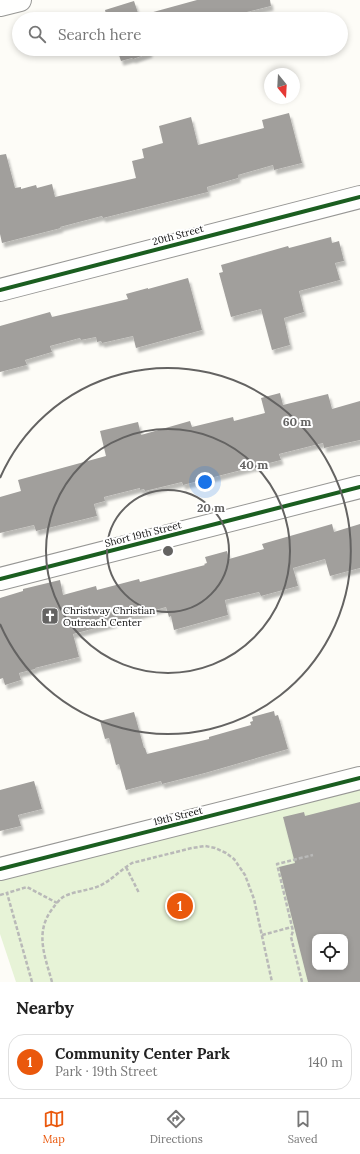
<!DOCTYPE html>
<html lang="en">
<head>
<meta charset="utf-8">
<style>
	:root { --surface:#fff; --page:#f2f2f2; --text:#222; --muted:#767676; --line:#e0e0e0; --accent:#ea580c }
	body { margin:0; font-family:Lora,serif; background:var(--page); color:var(--text) }
	.controls { position:absolute; right:12px; bottom:12px; display:grid; overflow:hidden; border-radius:8px; box-shadow:0 2px 6px #0003 }
	.controls button { width:36px; height:36px; display:grid; place-items:center; padding:0; border:0; border-bottom:1px solid var(--line); background:var(--surface); color:var(--text); font:20px sans-serif }
	.compass { position:absolute; left:264px; top:68px; width:36px; height:36px; border-radius:50%; background:var(--surface); box-shadow:0 2px 6px #0003; rotate:162deg }
	.you { position:absolute; left:205px; top:482px; width:14px; height:14px; margin:-10px; border:3px solid #fff; border-radius:50%; background:#1a73e8; box-shadow:0 0 0 6px #1a73e833 }
	.badge { display:grid; place-items:center; width:26px; height:26px; border-radius:50%; background:var(--accent); color:#fff; font-size:13px; font-weight:700 }
	.pin { position:absolute; translate:-50% -50%; border:2px solid #fff; box-shadow:0 1px 4px #0006 }
	.list { margin:0; padding:0; list-style:none }
	h2 { display:flex; justify-content:space-between; align-items:center; height:52px; margin:0; padding:0 16px; font-size:17px }
	h2 small { font-size:13px; font-weight:400; color:var(--muted) }
	.list li { display:grid; grid-template-columns:26px 1fr auto; gap:12px; align-items:center; box-sizing:border-box; height:56px; margin:0 8px 8px; padding:0 8px; border:1px solid var(--line); border-radius:16px }
	.list b { display:block; font-size:15px; white-space:nowrap }
	.list p { margin:0; font-size:13px; white-space:nowrap; color:var(--muted) }
	.list em { font-size:13px; font-style:normal; color:var(--muted) }
	.icon { flex:none; width:22px; height:22px; fill:none; stroke:currentColor; stroke-width:2; stroke-linecap:round; stroke-linejoin:round }
	.map { position:relative; flex:none; width:360px; height:982px; overflow:hidden }
	.search { position:absolute; background:var(--surface); box-shadow:0 2px 6px #0003; left:12px; right:12px; top:12px; height:44px; display:flex; align-items:center; gap:10px; box-sizing:border-box; padding:0 14px; border-radius:22px; color:var(--muted); font-size:15px }
	.sheet { height:116px; background:var(--surface) }
	nav { display:flex; justify-content:space-around; align-items:center; box-sizing:border-box; height:56px; border-top:1px solid var(--line); background:var(--surface); font-size:11px; color:var(--muted) }
	nav a { display:grid; justify-items:center; gap:2px }
	nav .on { color:var(--accent) }
	.map>svg:first-child { display:block }
	.green { fill:#e7f3d7; fill-rule:evenodd }
	.building { fill:#a19f9c; fill-rule:evenodd; filter:url(#shadow) }
	.lines { fill:none; stroke-linecap:round; stroke-linejoin:round }
	.minor-casing { stroke:#979795; stroke-width:24 }
	.path { stroke:#b9b9b8; stroke-width:2.5; stroke-dasharray:4 2; stroke-linecap:butt }
	.minor { stroke:#fffffe; stroke-width:22 }
	.cycleway-casing { stroke:#fff; stroke-width:6 }
	.cycleway { stroke:#1b5e20; stroke-width:4 }
	.ring { fill:none; stroke:#646362; stroke-width:2 }
	.labels { text-anchor:middle; dominant-baseline:central; stroke-width:4; stroke-linejoin:round; paint-order:stroke }
	.street-label { font-size:10px; fill:#111; stroke:#fff }
	.poi-label { font-size:10px; fill:#111; stroke:#fff; text-anchor:start }
	.centre { fill:#646362; stroke:#fff; stroke-width:2 }
	.ring-label { font-size:12px; text-anchor:middle; font-weight:bold; fill:#646362; stroke:#fff; stroke-width:4; stroke-linejoin:round; paint-order:stroke }
</style>
</head>
<body>
<div class="map">
<svg width="360" height="982" viewBox="0 0 360 982">
	<defs>
		<filter id="shadow"><feDropShadow dx="2.5" dy="4.5" stdDeviation="1" flood-color="#0004"/></filter>
	</defs>
	<rect width="100%" height="100%" fill="#fdfcf7"/>
	<path class="green" d="M360 785V982H16L0 934V878ZM315 937H345V967H315Z"/>
	<g class="building">
		<path d="M197 0H270L271 6 218 19H147L146 14Z"/>
		<path d="M134 1 140 19H107L105 10Z"/>
		<path d="M117 49H149L150 53 133 59 132 58 121 61Z"/>
		<path d="M289 113 302 163 274 170 273 165 238 175V178L207 187 208 192 103 218 102 216 60 227 61 228 2 243 0 234V155L6 154 15 188 21 187V189L36 185 37 188 52 184 55 197 136 178 132 161 144 158 142 149 163 143 159 126 191 117 198 145 264 128 262 120Z"/>
		<path d="M331 237 332 243 339 241 344 261 335 263 340 280 299 291 304 312 284 318 290 345 272 350 261 309 231 317 219 273 223 272 221 265 288 246 289 248Z"/>
		<path d="M188 278 202 330 136 348 133 336 102 343 101 341 97 342 96 337 81 340 80 338 50 346 52 352 25 360 27 365 0 372V326L50 312 52 317 128 299 126 294 148 288V289Z"/>
		<path d="M280 393 283 405 328 394 332 409 360 401V440L324 448 323 443 279 454 281 460 183 485 182 482 145 491 144 489 140 490V488L104 497 105 501 94 504 97 516 36 531 34 525 0 533V497L21 491 18 480 106 456 100 431 138 422 141 435 190 421 192 427 233 417 234 421 265 413 261 398Z"/>
		<path d="M332 524 334 532 360 524V568L330 576 325 559 293 568 298 586 261 596 259 592 225 600 228 615 174 630 171 616 169 617 166 607 114 622 115 623 73 634 79 657 35 668V669L19 673 21 680 5 685 3 678 0 679V598L23 591V589L60 580 63 595 96 586 97 590 139 579 140 582 205 565 204 564 207 563 205 557 227 551 229 559 264 549 262 544Z"/>
		<path d="M274 711 275 716 278 715 288 749 205 773 162 784 161 781 126 790 119 764 116 765 109 738 105 739 100 721 134 712 144 748H145L147 754 209 739V737L251 725 250 722 253 721 252 717Z"/>
		<path d="M34 781 42 809 18 815 21 826 0 831V790Z"/>
		<path d="M360 802V982H308L279 867 295 863 283 817 304 812 305 816ZM315 937H345V967H315Z"/>
	</g>
	<g class="lines">
		<g class="minor-casing">
			<g id="minor">
				<path d="M0 5 20 0"/>
				<path d="M0 290 360 197"/>
				<path d="M0 579 360 487"/>
				<path d="M0 869 360 778"/>
			</g>
		</g>
		<g class="path">
			<path d="M126 867 139 893"/>
			<path d="M0 895 7 893"/>
			<path d="M262 935 292 927"/>
			<path d="M32 982 7 893 27 887 57 903"/>
			<path d="M52 982C45 956 34 932 53 908 55 905 59 900 63 897 74 891 87 891 99 886 111 881 120 870 132 863L192 848 205 846 215 848 226 853 234 859 245 875 254 899 272 982"/>
			<path d="M302 982 291 937 293 931 277 864 313 855"/>
		</g>
		<use href="#minor" class="minor"/>
		<g class="cycleway-casing">
			<g id="cycleway">
				<path d="M0 290 360 197"/>
				<path d="M0 579 360 487"/>
				<path d="M0 869 360 778"/>
			</g>
		</g>
		<use href="#cycleway" class="cycleway"/>
	</g>
	<g class="ring">
		<circle cx="168" cy="551" r="61"/>
		<circle cx="168" cy="551" r="122"/>
		<path d="M0 478A183 183 0 1 1 0 624"/>
	</g>
	<defs>
		<g id="church-square" transform="scale(0.9)"><rect x="-9" y="-9" width="18" height="18" rx="4" fill="#646362" stroke="#fff"/><path d="M-1.2-6h2.4v3.5h3.3v2.4h-3.3V6h-2.4V-.1h-3.3v-2.4h3.3Z" fill="#fff"/></g>
	</defs>
	<g fill-rule="evenodd">
		<use href="#church-square" x="50" y="616"/>
	</g>
	<g class="labels">
		<g class="street-label">
			<text transform="translate(178 235) rotate(-15)">20th Street</text>
			<text transform="translate(143 534) rotate(-14)">Short 19th Street</text>
			<text transform="translate(178 816) rotate(-14)">19th Street</text>
		</g>
		<g class="poi-label">
			<text x="63" y="610">Christway Christian<tspan x="63" dy="12">Outreach Center</tspan></text>
		</g>
	</g>
	<circle cx="168" cy="551" r="6" class="centre"/>
	<g class="ring-label">
		<text x="297" y="426">60 m</text>
		<text x="254" y="469">40 m</text>
		<text x="211" y="512">20 m</text>
	</g>
</svg>
<div class="controls">
<button><svg class="icon" aria-label="locate" viewBox="0 0 24 24"><circle cx="12" cy="12" r="6"/><path d="M12 2v4M12 18v4M2 12h4M18 12h4"/></svg></button>
</div>
<svg class="compass" viewBox="-18 -18 36 36"><path d="M0-13l5 13h-10z" fill="#e53935"/><path d="M0 13l5-13h-10z" fill="#767676"/></svg>
<div class="you"></div>
<div class="pin badge" style="left:180px;top:906px">1</div>
<div class="search"><svg class="icon" aria-label="search" viewBox="0 0 24 24"><circle cx="10" cy="10" r="6"/><path d="M15 15l6 6"/></svg>Search here</div>
</div>
<section class="sheet">
<h2>Nearby<small></small></h2>
<ul class="list">
<li><span class="badge">1</span><div><b>Community Center Park</b><p>Park · 19th Street</p></div><em>140 m</em></li>
</ul>
</section>
<nav>
<a class="on"><svg class="icon" aria-label="map" viewBox="0 0 24 24"><path d="M3 6l6-2 6 2 6-2v14l-6 2-6-2-6 2zM9 4v14M15 6v14"/></svg>Map</a>
<a><svg class="icon" aria-label="directions" viewBox="0 0 24 24"><path d="M12 3l9 9-9 9-9-9zM9 14v-3h6M13 9l2 2-2 2"/></svg>Directions</a>
<a><svg class="icon" aria-label="saved" viewBox="0 0 24 24"><path d="M7 4h10v16l-5-4-5 4z"/></svg>Saved</a>
</nav>
</body>
</html>
